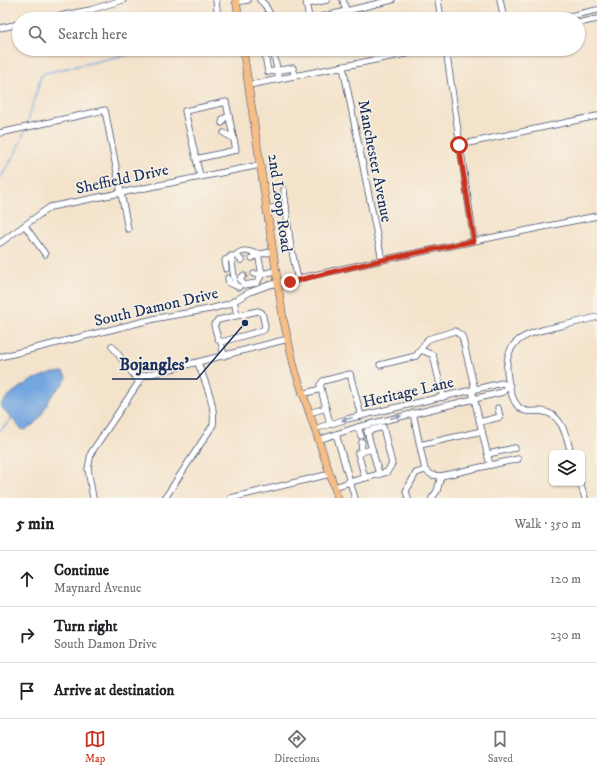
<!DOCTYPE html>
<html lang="en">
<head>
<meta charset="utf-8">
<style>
	:root { --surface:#fff; --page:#f2f2f2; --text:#202124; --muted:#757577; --line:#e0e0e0; --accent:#c8321e }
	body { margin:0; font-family:"IM FELL DW Pica",serif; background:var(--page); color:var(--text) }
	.controls { position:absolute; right:12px; bottom:12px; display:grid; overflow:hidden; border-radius:6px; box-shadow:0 1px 3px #0004 }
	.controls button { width:36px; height:36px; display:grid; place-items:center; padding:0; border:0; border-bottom:1px solid var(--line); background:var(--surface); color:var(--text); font:20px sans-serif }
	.stop { position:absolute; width:12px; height:12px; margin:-9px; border:3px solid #c8321e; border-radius:50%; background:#fff }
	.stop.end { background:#c8321e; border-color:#fff; box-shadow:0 1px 4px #0008 }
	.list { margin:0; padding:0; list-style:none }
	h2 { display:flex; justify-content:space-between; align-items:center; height:52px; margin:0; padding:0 16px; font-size:17px }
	h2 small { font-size:13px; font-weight:400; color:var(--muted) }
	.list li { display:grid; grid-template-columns:26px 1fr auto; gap:12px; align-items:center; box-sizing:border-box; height:56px; padding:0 16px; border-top:1px solid var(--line) }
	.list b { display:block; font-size:15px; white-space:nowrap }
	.list p { margin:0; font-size:13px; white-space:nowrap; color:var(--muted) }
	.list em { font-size:13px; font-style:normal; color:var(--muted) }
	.icon { flex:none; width:22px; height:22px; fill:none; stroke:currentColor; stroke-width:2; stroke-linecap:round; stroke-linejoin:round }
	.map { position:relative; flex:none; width:597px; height:498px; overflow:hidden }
	.search { position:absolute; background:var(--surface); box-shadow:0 1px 3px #0004; left:12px; right:12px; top:12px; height:44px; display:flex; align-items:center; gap:10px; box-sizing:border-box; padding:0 14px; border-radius:22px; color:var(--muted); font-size:15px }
	.sheet { height:220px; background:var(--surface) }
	nav { display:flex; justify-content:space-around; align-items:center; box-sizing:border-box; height:56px; border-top:1px solid var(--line); background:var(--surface); font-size:11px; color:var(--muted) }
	nav a { display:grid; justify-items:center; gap:2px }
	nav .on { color:var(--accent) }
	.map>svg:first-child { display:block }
	.water { fill:#72a6df; stroke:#466a9e }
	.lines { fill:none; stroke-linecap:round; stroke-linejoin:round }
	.stream { stroke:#72a6df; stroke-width:1.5 }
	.minor-tunnel { stroke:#c9bfb5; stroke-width:5.5; stroke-dasharray:5.5 3; stroke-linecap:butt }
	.minor-casing { stroke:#3c4a6e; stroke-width:7 }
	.major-casing { stroke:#3c4a6e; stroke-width:8 }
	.minor { stroke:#fff; stroke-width:5.5 }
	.major { stroke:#f6be87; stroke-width:7 }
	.oneway { fill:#8d97ae }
	.route { stroke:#c8321e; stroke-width:5 }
	.labels { text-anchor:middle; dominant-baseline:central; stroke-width:3; stroke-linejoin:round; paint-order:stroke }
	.street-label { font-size:16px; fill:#1b2f5e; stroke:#f7f3e8 }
	.leader { fill:none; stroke:#1b2f5e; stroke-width:1.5 }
	.callout-dot { fill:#1b2f5e; stroke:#f7f3e8; stroke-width:1.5 }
	.callout-label { font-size:17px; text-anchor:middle; font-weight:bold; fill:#1b2f5e; stroke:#f7f3e8; stroke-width:3; stroke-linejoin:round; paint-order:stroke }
</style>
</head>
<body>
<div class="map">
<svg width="597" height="498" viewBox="0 0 597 498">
	<rect width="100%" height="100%" fill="#f7f3e8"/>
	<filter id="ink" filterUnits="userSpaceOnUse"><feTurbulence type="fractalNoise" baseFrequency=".025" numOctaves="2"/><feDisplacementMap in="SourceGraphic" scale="8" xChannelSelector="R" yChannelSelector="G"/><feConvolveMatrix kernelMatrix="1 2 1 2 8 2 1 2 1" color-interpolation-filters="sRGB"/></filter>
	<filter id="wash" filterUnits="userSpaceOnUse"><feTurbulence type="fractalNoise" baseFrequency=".012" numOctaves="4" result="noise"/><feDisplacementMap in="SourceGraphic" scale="16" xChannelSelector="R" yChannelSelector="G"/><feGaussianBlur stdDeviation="0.9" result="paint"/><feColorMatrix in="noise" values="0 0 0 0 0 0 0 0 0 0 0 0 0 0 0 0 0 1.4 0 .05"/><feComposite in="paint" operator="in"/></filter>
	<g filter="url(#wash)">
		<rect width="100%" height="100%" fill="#f4e3cb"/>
		<path class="water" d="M63 372 67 377C64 385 58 388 53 394 43 408 42 423 24 430L21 429 0 405C15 387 40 373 63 372Z"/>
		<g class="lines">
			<g class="stream">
				<path d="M28 121 41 76 45 73 153 49"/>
				<path d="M0 178 15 154 25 131"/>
				<path d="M0 430 13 418"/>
			</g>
		</g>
	</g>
	<g filter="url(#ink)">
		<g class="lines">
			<g class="minor-tunnel">
				<path d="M241 260 252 258"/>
				<path d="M243 276 254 274"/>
			</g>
			<g class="minor-casing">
				<g id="minor">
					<path d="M216 0 218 19"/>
					<path d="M260 0 265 5 270 14 267 19"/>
					<path d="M306 0 309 19"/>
					<path d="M343 0 346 11"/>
					<path d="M438 0 441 19"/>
					<path d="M500 0 504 19"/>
					<path d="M236 2 248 0"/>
					<path d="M307 4 327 0"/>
					<path d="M44 19 90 10 123 0"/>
					<path d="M313 19 392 0"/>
					<path d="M556 19 597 10"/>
					<path d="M578 23 597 19"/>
					<path d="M0 28 19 24"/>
					<path d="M264 49 268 72 293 68 294 76"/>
					<path d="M273 49 279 79"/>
					<path d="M446 49 474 241"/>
					<path d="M343 67 382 260"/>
					<path d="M249 85 430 49"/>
					<path d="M222 123 223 119 229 116"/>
					<path d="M0 133 105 110 128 229"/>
					<path d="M224 133 233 138"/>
					<path d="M459 145 597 116"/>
					<path d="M196 159 236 150 226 102 185 111 200 176"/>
					<path d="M284 190 290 242 298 280"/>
					<path d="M266 209 286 206"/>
					<path d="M25 226 45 254"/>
					<path d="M0 243 50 207 260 165"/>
					<path d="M231 256 235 285"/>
					<path d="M252 258 258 254 262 274 275 271"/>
					<path d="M241 260 236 255C245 247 250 253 259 254 263 254 269 252 273 252"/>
					<path d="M226 269 225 260 234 256"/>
					<path d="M243 276 240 279 244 285 257 283 262 274H254"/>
					<path d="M228 278 229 283 239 287"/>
					<path d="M234 301 237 315"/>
					<path d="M221 342 218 339 214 325 218 320 258 311 262 313 265 326 264 330 221 342 224 356"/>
					<path d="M112 346 139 382"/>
					<path d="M421 350 433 355 443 397"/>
					<path d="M0 357 158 318 210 309 229 304 250 292 269 285 382 260 597 216"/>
					<path d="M380 365 416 356 428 339 455 331 462 336 475 390"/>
					<path d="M472 390 490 465"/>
					<path d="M302 394 321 389"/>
					<path d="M309 413 326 408"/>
					<path d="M413 413 425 470 432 475 441 476 518 459"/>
					<path d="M480 422 500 417 498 408"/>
					<path d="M330 424 320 385 323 381 350 374 361 416"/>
					<path d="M358 427 361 436"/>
					<path d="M314 429 347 419 502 383 510 386"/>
					<path d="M336 434 350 482 387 472 392 464 383 427 367 431 379 474"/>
					<path d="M318 440 358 427 503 392 507 386"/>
					<path d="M420 445 482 431"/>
					<path d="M361 452 362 442"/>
					<path d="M571 453C566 435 562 412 539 411 533 411 527 413 521 409 512 402 510 389 508 379 501 340 525 334 555 327 569 324 583 321 597 317"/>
					<path d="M488 454 515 448"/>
					<path d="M365 478 358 453 372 449"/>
					<path d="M580 483 585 498"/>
					<path d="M334 487 350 482 355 498"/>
					<path d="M93 498 88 469 91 453 143 376 288 339"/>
					<path d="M165 498 213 425C216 405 205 382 198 363"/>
					<path d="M231 498 330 474"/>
					<path d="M408 498 406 491 416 473 425 470"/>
					<path d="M432 498 437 491 441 476"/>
				</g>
			</g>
			<g class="major-casing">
				<g id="major">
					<path d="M236 0 239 19"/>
					<path d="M243 49 283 318 295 370 338 498"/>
				</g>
			</g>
			<use href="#minor" class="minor"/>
			<use href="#major" class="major"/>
		</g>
		<defs><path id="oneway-solid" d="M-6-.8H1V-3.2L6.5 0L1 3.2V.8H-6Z"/></defs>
		<g class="oneway">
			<use href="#oneway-solid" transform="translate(396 417) rotate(-14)"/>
			<use href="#oneway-solid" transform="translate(347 419) rotate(165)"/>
		</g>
	</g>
	<g class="lines" filter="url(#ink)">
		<path class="route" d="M290 282 382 260 474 241 459 145"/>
	</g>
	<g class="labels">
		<g class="street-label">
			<text transform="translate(375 161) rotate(79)">Manchester Avenue</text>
			<text transform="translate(122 179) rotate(-12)">Sheffield Drive</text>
			<text transform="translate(280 203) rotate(82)">2nd Loop Road</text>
			<text transform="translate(156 307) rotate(-13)">South Damon Drive</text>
			<text transform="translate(408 392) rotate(-13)">Heritage Lane</text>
		</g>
	</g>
	<path class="leader" d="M245 323L197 379H112"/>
	<circle class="callout-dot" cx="245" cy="323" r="4"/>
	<g class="callout-label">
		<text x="154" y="370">Bojangles'</text>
	</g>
</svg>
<div class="controls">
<button><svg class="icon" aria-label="layers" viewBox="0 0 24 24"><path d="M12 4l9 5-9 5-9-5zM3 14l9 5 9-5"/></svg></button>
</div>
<div class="stop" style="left:459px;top:145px"></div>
<div class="stop end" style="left:290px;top:282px"></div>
<div class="search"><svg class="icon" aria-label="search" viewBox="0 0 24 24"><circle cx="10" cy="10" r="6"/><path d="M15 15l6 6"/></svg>Search here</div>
</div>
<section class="sheet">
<h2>5 min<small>Walk · 350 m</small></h2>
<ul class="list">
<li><svg class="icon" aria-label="ahead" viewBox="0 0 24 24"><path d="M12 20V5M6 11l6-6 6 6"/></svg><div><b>Continue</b><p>Maynard Avenue</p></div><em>120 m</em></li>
<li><svg class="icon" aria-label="right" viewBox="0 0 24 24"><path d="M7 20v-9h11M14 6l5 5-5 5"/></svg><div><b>Turn right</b><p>South Damon Drive</p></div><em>230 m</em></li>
<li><svg class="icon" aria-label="arrive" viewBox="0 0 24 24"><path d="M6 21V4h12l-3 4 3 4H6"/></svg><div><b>Arrive at destination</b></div></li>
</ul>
</section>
<nav>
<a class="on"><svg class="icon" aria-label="map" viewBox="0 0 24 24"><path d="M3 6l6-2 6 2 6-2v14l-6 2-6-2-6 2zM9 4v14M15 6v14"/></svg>Map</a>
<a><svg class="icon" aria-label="directions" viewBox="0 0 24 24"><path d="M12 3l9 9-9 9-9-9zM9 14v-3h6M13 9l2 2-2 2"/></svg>Directions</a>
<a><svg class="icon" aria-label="saved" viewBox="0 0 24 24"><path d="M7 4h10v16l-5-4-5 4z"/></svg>Saved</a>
</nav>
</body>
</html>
